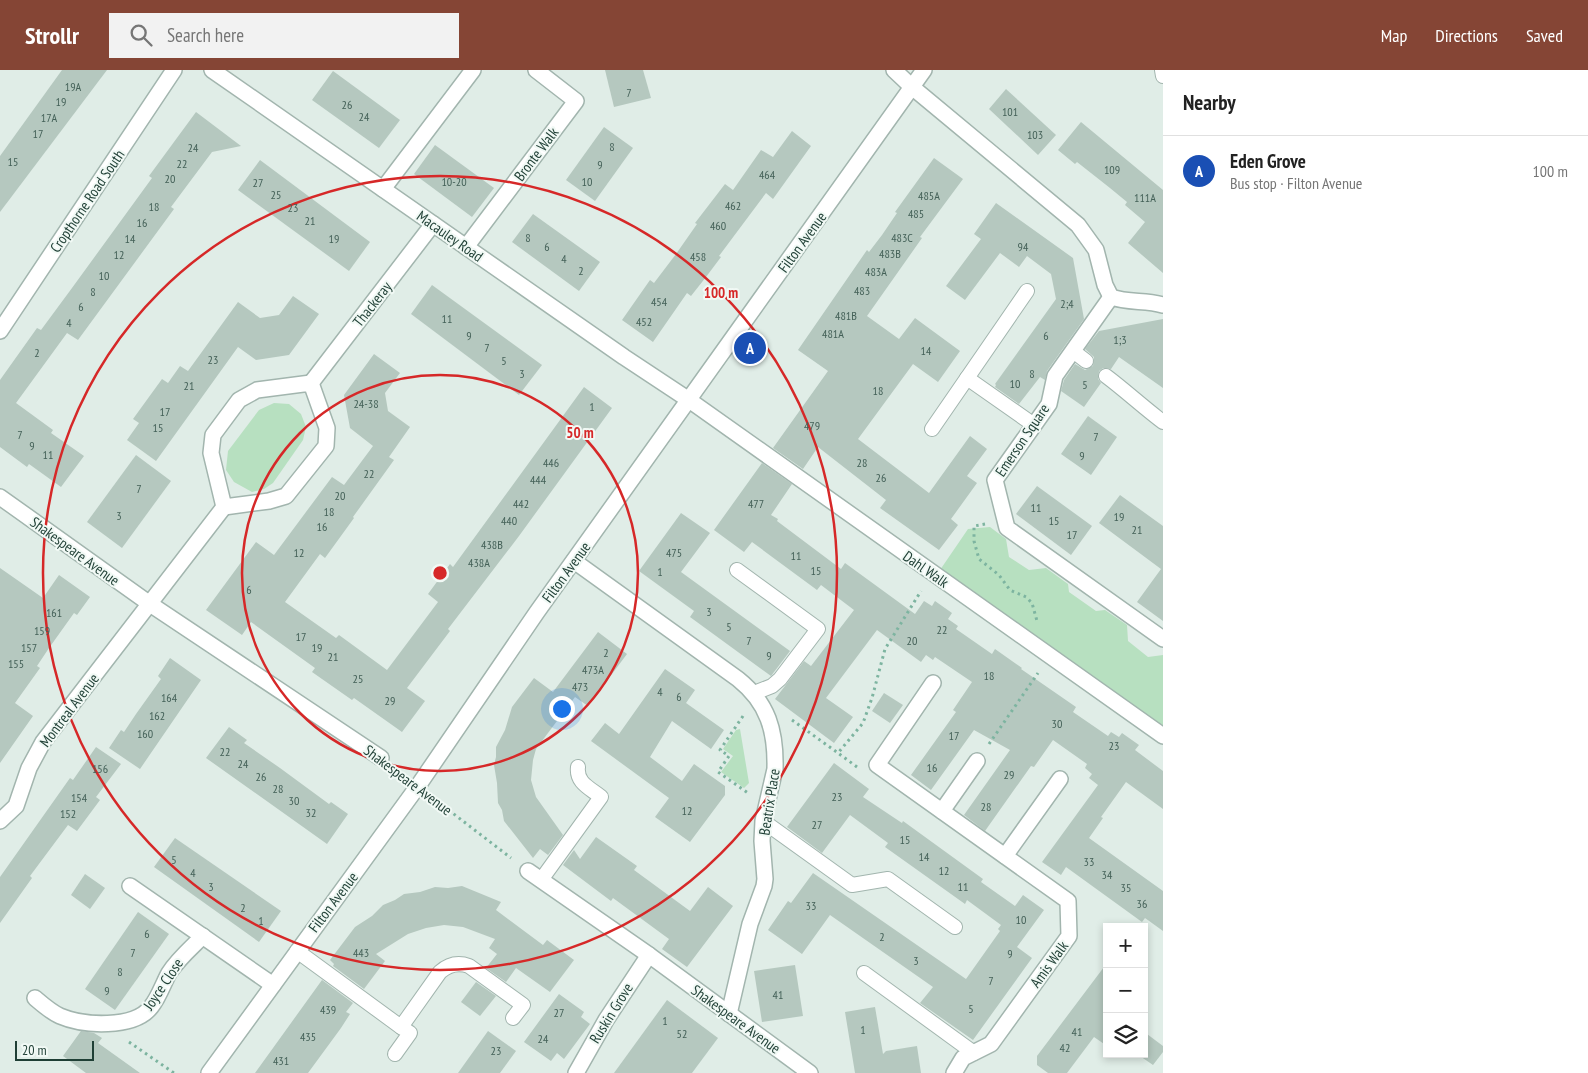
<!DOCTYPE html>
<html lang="en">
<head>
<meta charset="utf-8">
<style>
	:root { --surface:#fff; --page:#f2f2f2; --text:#222; --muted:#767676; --line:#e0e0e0; --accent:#854535 }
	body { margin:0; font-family:"PT Sans Narrow",sans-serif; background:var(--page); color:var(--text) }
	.controls { position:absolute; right:15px; bottom:15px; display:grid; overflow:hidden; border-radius:0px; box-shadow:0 2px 8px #0003 }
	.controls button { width:45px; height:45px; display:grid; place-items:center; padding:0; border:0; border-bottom:1px solid var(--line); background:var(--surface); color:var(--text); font:25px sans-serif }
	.scale { position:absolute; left:15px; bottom:12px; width:79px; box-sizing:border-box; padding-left:5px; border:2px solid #1f3f35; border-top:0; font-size:14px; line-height:18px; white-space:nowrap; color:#1f3f35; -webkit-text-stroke:4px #f1f9f5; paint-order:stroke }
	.you { position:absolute; left:561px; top:638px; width:18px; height:18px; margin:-12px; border:4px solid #fff; border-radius:50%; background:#1a73e8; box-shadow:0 0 0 8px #1a73e833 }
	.badge { display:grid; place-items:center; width:32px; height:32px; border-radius:50%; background:var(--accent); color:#fff; font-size:16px; font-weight:700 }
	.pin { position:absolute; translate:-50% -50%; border:2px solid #fff; box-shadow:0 1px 5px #0006 }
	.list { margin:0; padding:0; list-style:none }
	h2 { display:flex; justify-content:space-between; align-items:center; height:65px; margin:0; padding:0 20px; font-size:21px }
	h2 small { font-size:16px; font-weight:400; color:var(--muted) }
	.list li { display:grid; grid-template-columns:32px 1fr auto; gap:15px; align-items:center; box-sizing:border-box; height:70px; padding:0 20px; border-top:1px solid var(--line) }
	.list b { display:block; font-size:19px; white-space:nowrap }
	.list p { margin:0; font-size:16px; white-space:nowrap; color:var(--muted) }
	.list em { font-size:16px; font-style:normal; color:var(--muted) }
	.icon { flex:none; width:28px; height:28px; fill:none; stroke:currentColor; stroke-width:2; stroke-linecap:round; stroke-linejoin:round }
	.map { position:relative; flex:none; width:1163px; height:1003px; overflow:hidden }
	header { display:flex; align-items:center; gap:30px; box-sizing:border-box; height:70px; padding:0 25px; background:var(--accent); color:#fff }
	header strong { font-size:24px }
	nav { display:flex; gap:28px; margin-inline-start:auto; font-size:18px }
	.search { width:350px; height:45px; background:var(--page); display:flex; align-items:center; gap:12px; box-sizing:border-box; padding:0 18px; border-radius:0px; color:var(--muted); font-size:19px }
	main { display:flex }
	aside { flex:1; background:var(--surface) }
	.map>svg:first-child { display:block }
	.green { fill:#b7e0c0 }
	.building { fill:#b5c8bf }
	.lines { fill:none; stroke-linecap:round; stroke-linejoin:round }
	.service-casing { stroke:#a2b5ae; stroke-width:16 }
	.pedestrian-casing { stroke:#a2b5ae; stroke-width:18 }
	.minor-casing { stroke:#a2b5ae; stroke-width:18 }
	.tertiary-casing { stroke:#a2b5ae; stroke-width:18 }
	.path { stroke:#7db4a0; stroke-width:3; stroke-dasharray:2.5 4; stroke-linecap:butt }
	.service { stroke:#fff; stroke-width:14 }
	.pedestrian { stroke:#fff; stroke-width:15 }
	.minor { stroke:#fff; stroke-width:15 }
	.tertiary { stroke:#fff; stroke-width:15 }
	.ring { fill:none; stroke:#d62828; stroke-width:2.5 }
	.labels { text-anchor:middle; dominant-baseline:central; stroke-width:4; stroke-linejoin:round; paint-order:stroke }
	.number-label { font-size:12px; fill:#446158 }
	.street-label { font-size:15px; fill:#1f3f35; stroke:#f1f9f5 }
	.centre { fill:#d62828; stroke:#f1f9f5; stroke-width:2.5 }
	.ring-label { font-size:15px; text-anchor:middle; font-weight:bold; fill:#d62828; stroke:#f1f9f5; stroke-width:4; stroke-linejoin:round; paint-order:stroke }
</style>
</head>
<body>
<header>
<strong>Strollr</strong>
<div class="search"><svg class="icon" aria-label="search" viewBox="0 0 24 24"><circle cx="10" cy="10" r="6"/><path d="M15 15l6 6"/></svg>Search here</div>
<nav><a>Map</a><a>Directions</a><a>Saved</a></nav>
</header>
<main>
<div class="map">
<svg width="1163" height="1003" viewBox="0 0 1163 1003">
	<rect width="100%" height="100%" fill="#e0ede7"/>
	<g class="green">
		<path d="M274 333 289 334 301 344 306 357 303 370 273 413 264 419 252 422 234 412 226 400 228 381 259 340Z"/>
		<path d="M990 457 1006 469 1009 487 1029 500 1046 498 1068 514 1069 522 1096 541 1105 540 1127 555 1128 571 1148 587 1163 585V659L940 500 968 459Z"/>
		<path d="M740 659 749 713 744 718 721 702 733 686 723 679 736 660Z"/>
	</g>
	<g class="building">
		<path d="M62 0H107L0 142V86Z"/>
		<path d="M605 0H643L651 28 614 37Z"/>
		<path d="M333 1 400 50 379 78 312 30Z"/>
		<path d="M1006 19 1056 65 1038 85 989 39Z"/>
		<path d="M196 42 241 76 212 82 171 137 174 139 78 270 67 263 16 333 53 360 51 363 84 386 61 417 29 394 27 397 0 377V310L37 258 41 260 72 218 152 108 149 106Z"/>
		<path d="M1081 52 1163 120V203L1128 173 1145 152 1125 135 1127 132 1110 118 1077 92 1075 94 1058 80Z"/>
		<path d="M604 57 633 78 595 131 566 110Z"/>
		<path d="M792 61 811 76 773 129 766 123 719 186 721 187 706 207 691 226 687 223 653 272 622 250 650 210 654 213 676 184 697 154 695 153 725 114 733 120 761 80 773 87Z"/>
		<path d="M435 75 494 118 472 147 414 104Z"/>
		<path d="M934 88 963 109 920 167 922 168 867 246 899 269 915 248 960 281 938 312 913 294 858 369 929 423 970 366 987 379 967 406 977 413 951 449 958 455 939 480 880 438 886 430 818 377 803 399 773 378 828 301 798 280 867 180 869 182 882 165 897 143 895 142Z"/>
		<path d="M260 90 370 172 349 201 238 120Z"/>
		<path d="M996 133 1073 188 1084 249 1047 301 1045 310 1040 307 1019 334 995 317 996 315 995 314 1056 229 1051 204 1027 186 1019 197 1000 183 965 230 946 216 981 169 974 164Z"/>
		<path d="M533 144 600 192 579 221 512 172Z"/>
		<path d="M432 215 542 295 519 325 411 244Z"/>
		<path d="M293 226 319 244 289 285 256 290 238 277 156 391 127 370 139 353 133 349 162 309 168 313 180 296 188 301 238 232 260 248 279 245Z"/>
		<path d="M1163 249V318L1119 287 1111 299 1103 298 1099 301 1098 309 1101 313 1084 337 1061 321 1064 310 1075 294 1085 300 1093 296 1094 287 1085 279 1099 261Z"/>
		<path d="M374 284 400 303 385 323 388 341 410 357 389 387 394 390 353 447 354 448 325 488 320 484 285 532 336 568 339 565 387 600 438 532 428 524 450 494 453 497 584 317 612 338 519 466 448 559 450 561 407 618 425 631 402 662 354 628 352 630 312 602 315 598 251 552 242 565 206 540 256 472 274 485 332 407 344 415 373 376 350 358 344 325Z"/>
		<path d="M1088 346 1117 367 1091 405 1061 384Z"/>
		<path d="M136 385 171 411 122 478 87 452Z"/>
		<path d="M762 393 792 414 771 445 778 449 777 451 841 499 845 493 915 544 924 531 932 536 935 531 952 543 948 549 958 556 956 559 992 584 995 579 1022 598 1021 599 1076 637 1073 642 1108 666 1111 662 1119 667 1122 663 1139 675 1135 680 1163 701V739L1126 712 1101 747 1103 748 1089 768 1163 821V861L1145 848 1142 852 1066 797 1061 805 1042 792 1098 715 1089 708 1092 704 1085 698 1087 694 1053 670 1034 697 1031 696 985 761 964 745 1010 680 974 660 931 720 911 705 956 642 953 640 972 612 935 587 933 590 926 585 921 592 877 560 826 628 853 647 834 673 775 629 804 591 811 596 854 540 821 515 817 520 752 472 744 482 714 460Z"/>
		<path d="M1037 416 1092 456 1071 485 1016 444Z"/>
		<path d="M1120 425 1163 456V551L1137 532 1161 499 1099 453Z"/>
		<path d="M681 443 710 463 681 502 790 581 771 606 690 547 694 541 639 501Z"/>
		<path d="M0 498 43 528 59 505 90 527 77 545 74 543 49 578 37 596 40 598 15 633 33 646 0 693Z"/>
		<path d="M598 562 627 584 588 636 575 627 536 679 533 690 531 710 536 727 563 765 548 785 540 779 533 788 504 751 502 740 498 733 497 713 494 695 496 687V677L505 660 512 637 534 608 553 622Z"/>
		<path d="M170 588 201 610 140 699 109 678 121 660 124 662 136 644 161 609 158 606Z"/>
		<path d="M665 599 695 620 686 633 724 660 711 679 672 651 650 687 682 711 694 694 725 716V725L690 772 655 747 669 728 591 671 605 653 619 664Z"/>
		<path d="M884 623 903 635 890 653 872 641Z"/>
		<path d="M229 657 247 670 244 673 280 698 329 734 331 732 348 744 327 774 206 688Z"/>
		<path d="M96 677 121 694 96 727 100 730 77 761 68 755 30 806 32 808 0 853V807L70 708 73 710Z"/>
		<path d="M834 693 869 719 863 727 902 753 903 751 983 809 981 812 1015 836 1023 825 1044 840 1017 877 1032 888 973 970 920 933 933 917 830 845 802 884 768 860 788 831 791 833 813 803 966 909 1000 861 998 859 1001 855 967 830 965 834 885 777 888 773 850 745 822 783 787 757Z"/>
		<path d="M596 767 637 796 634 800 690 841 708 817 733 836 687 897 662 879 669 869 613 828 611 831 563 795 574 780 580 789Z"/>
		<path d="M175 768 281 841 259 872 154 797Z"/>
		<path d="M85 804 105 818 90 839 71 825Z"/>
		<path d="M462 816 501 832 496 840 543 875 547 870 574 890 550 922 516 898 506 912 486 898 497 884 489 878 495 869 463 857 444 855 426 858 408 864 376 884 385 891 364 919 333 896 334 894 330 890 355 857 372 846 383 835 395 830 404 824 420 822 435 817 448 818Z"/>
		<path d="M138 842 169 864 115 940 85 919Z"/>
		<path d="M1107 893V976L1094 967 1067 1003H1048L1037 995V986Z"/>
		<path d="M795 895 803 946 762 952 754 901Z"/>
		<path d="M322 910 353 933 346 942 350 944 341 958 308 1003H255Z"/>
		<path d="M476 912 496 926 480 946 461 932Z"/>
		<path d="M559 924 584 942 581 947 590 954 564 989 557 983 551 991 524 972Z"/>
		<path d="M667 930 718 968 692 1003H614Z"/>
		<path d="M875 937 883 984 886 981 917 976 921 1003H855L845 942Z"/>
		<path d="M81 961 94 963 102 968 98 973 140 1003H86L63 986Z"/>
		<path d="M488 961 516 981 500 1003H458Z"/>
		<path d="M1147 964 1163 976V982L1153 995 1137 984H1144V967Z"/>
	</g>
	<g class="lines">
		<g class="service-casing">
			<g id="service">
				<path d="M1162 0 1163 6"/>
				<path d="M1073 281 1086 291"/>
				<path d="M1106 306C1126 321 1143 337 1163 352"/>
				<path d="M967 308 1034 355"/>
				<path d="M932 359 1027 221"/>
				<path d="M737 500 818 559 780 609 772 616 754 623"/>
				<path d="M763 751 852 815 888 809 955 857"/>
				<path d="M541 810 601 727C590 718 576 713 578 697"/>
				<path d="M297 881 401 957 440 902C449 894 458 892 469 896L523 935 513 948"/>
				<path d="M864 903 974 983"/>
				<path d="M395 984 410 963 401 957"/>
			</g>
		</g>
		<g class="pedestrian-casing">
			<path id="pedestrian" d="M689 330 1163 666"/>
		</g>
		<g class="minor-casing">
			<g id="minor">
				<path d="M212 0 624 287 689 330"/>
				<path d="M894 0 912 17 1078 155 1096 180 1105 215 1111 227C1128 233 1146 230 1163 235"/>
				<path d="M383 119 473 0"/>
				<path d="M466 177 576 31 536 0"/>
				<path d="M1111 227 1055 306 1049 334 995 410 1007 458 1163 569"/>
				<path d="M0 261 174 0"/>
				<path d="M311 313 327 358 326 376 286 426 269 431 224 437 211 383 213 365 239 330 257 320Z"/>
				<path d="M311 313 433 154"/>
				<path d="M0 427 150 534 381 688"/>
				<path d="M574 491 738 609C768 633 776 661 775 699L763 751 762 771 765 809 764 816 750 854 729 944"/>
				<path d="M933 613 877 695 1068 831 1069 866 991 974 963 988 954 1003"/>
				<path d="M942 741 977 691"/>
				<path d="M0 751 16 736 29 698 43 672 224 437"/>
				<path d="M1005 786 1060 709"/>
				<path d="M528 801 649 885 810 1003"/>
				<path d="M130 816 273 915"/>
				<path d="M35 928C42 934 51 942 60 946 83 956 134 959 151 937 159 927 163 914 169 903 178 889 191 878 203 866"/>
				<path d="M576 1003 606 950 649 885"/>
			</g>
		</g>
		<g class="tertiary-casing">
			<path id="tertiary" d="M209 1003 418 716 537 542 924 0"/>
		</g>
		<g class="path">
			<path d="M985 454 974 456V471L979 489 999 505 1010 520 1026 527 1032 533 1037 551"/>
			<path d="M743 646 720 680 729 686 718 702 748 723"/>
			<path d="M792 650 838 683"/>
			<path d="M989 674 1038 603"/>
			<path d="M857 697 838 683 863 653 872 628 885 579 921 521"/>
			<path d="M433 728 511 788"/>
			<path d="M129 972 174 1003"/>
		</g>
		<use href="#service" class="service"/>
		<use href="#pedestrian" class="pedestrian"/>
		<use href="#minor" class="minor"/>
		<use href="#tertiary" class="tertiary"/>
	</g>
	<g class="ring">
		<circle cx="440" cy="503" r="198"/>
		<circle cx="440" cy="503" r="397"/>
	</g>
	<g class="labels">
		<g class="number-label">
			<text x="73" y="16">19A</text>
			<text x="629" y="22">7</text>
			<text x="61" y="31">19</text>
			<text x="347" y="34">26</text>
			<text x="1010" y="41">101</text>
			<text x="364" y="46">24</text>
			<text x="49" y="47">17A</text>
			<text x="38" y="63">17</text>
			<text x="1035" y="64">103</text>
			<text x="612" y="76">8</text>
			<text x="193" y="77">24</text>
			<text x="13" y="91">15</text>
			<text x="182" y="93">22</text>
			<text x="600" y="94">9</text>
			<text x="1112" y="99">109</text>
			<text x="767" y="104">464</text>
			<text x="170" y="108">20</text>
			<text x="454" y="111">10-20</text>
			<text x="587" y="111">10</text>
			<text x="258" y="112">27</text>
			<text x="276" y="124">25</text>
			<text x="929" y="125">485A</text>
			<text x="1145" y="127">111A</text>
			<text x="733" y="135">462</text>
			<text x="154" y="136">18</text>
			<text x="293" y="137">23</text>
			<text x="916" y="143">485</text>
			<text x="310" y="150">21</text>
			<text x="142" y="152">16</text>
			<text x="718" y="155">460</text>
			<text x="528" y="167">8</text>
			<text x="902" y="167">483C</text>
			<text x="130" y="168">14</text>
			<text x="334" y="168">19</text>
			<text x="547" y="176">6</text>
			<text x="1023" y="176">94</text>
			<text x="890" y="183">483B</text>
			<text x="119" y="184">12</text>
			<text x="698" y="186">458</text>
			<text x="564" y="188">4</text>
			<text x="581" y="200">2</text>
			<text x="876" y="201">483A</text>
			<text x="104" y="205">10</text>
			<text x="862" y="220">483</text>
			<text x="93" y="221">8</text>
			<text x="659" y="231">454</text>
			<text x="1067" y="233">2;4</text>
			<text x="81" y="236">6</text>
			<text x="846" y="245">481B</text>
			<text x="447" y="248">11</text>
			<text x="644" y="251">452</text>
			<text x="69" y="252">4</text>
			<text x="833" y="263">481A</text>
			<text x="469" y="265">9</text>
			<text x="1046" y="265">6</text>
			<text x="1120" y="269">1;3</text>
			<text x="487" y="277">7</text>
			<text x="926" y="280">14</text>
			<text x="37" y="282">2</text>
			<text x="213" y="289">23</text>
			<text x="504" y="290">5</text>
			<text x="522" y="303">3</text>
			<text x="1032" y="303">8</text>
			<text x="1015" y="313">10</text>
			<text x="1085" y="314">5</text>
			<text x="189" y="315">21</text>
			<text x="878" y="320">18</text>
			<text x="366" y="333">24-38</text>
			<text x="592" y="336">1</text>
			<text x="165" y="341">17</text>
			<text x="812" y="355">479</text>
			<text x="158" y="357">15</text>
			<text x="20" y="364">7</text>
			<text x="1096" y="366">7</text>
			<text x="32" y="375">9</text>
			<text x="48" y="384">11</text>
			<text x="1082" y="385">9</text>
			<text x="551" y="392">446</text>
			<text x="862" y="392">28</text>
			<text x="369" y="403">22</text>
			<text x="881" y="407">26</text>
			<text x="538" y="409">444</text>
			<text x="139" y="418">7</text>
			<text x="340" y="425">20</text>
			<text x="521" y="433">442</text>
			<text x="756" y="433">477</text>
			<text x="1036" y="437">11</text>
			<text x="329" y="441">18</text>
			<text x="119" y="445">3</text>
			<text x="1119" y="446">19</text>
			<text x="509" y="450">440</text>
			<text x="1054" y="450">15</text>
			<text x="322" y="456">16</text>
			<text x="1137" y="459">21</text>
			<text x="1072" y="464">17</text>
			<text x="492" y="474">438B</text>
			<text x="299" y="482">12</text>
			<text x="674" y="482">475</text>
			<text x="796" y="485">11</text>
			<text x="479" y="492">438A</text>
			<text x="816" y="500">15</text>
			<text x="660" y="501">1</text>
			<text x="249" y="519">6</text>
			<text x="709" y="541">3</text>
			<text x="54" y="542">161</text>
			<text x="729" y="556">5</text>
			<text x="942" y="559">22</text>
			<text x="42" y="560">159</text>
			<text x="301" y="566">17</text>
			<text x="749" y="570">7</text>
			<text x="912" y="570">20</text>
			<text x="29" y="577">157</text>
			<text x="317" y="577">19</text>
			<text x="606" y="582">2</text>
			<text x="769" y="585">9</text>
			<text x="333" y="586">21</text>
			<text x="16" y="593">155</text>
			<text x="593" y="599">473A</text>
			<text x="989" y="605">18</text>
			<text x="358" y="608">25</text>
			<text x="580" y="616">473</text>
			<text x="660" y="621">4</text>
			<text x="679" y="626">6</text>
			<text x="169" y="627">164</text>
			<text x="390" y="630">29</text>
			<text x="157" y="645">162</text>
			<text x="1057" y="653">30</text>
			<text x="145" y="663">160</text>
			<text x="954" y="665">17</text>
			<text x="1114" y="675">23</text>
			<text x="225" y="681">22</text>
			<text x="243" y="693">24</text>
			<text x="932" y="697">16</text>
			<text x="100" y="698">156</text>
			<text x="1009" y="704">29</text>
			<text x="261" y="706">26</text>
			<text x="278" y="718">28</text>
			<text x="837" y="726">23</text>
			<text x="79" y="727">154</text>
			<text x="294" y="730">30</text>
			<text x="986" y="736">28</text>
			<text x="687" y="740">12</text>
			<text x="311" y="742">32</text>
			<text x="68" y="743">152</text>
			<text x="817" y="754">27</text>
			<text x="905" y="769">15</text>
			<text x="924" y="786">14</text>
			<text x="174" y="789">5</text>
			<text x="1089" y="791">33</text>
			<text x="944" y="800">12</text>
			<text x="193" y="802">4</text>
			<text x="1107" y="804">34</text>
			<text x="211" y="816">3</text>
			<text x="963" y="816">11</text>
			<text x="1126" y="817">35</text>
			<text x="1142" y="833">36</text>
			<text x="811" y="835">33</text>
			<text x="243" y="837">2</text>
			<text x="1021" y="849">10</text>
			<text x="261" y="850">1</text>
			<text x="147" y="863">6</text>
			<text x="882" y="866">2</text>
			<text x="133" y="882">7</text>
			<text x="361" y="882">443</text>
			<text x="1010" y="883">9</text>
			<text x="916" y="890">3</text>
			<text x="120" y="901">8</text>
			<text x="991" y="910">7</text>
			<text x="107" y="920">9</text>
			<text x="778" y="924">41</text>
			<text x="971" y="938">5</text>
			<text x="328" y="939">439</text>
			<text x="559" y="942">27</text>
			<text x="665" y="950">1</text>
			<text x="863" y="959">1</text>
			<text x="1077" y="961">41</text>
			<text x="682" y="963">52</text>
			<text x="308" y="966">435</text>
			<text x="543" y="968">24</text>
			<text x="1065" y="977">42</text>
			<text x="496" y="980">23</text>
			<text x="281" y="990">431</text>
		</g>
		<g class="street-label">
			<text transform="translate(536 84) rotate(-53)">Bronte Walk</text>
			<text transform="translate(87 131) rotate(-56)">Cropthorne Road South</text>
			<text transform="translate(450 166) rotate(35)">Macauley Road</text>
			<text transform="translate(802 172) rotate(-54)">Filton Avenue</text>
			<text transform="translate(372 234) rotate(-52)">Thackeray</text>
			<text transform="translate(1022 370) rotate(-56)">Emerson Square</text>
			<text transform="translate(75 481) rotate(36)">Shakespeare Avenue</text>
			<text transform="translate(926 499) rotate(35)">Dahl Walk</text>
			<text transform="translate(566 502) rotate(-54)">Filton Avenue</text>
			<text transform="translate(69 640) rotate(-53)">Montreal Avenue</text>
			<text transform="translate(408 710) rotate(37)">Shakespeare Avenue</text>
			<text transform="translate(769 732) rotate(-81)">Beatrix Place</text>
			<text transform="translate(333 832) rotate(-53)">Filton Avenue</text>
			<text transform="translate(1049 894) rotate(-54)">Amis Walk</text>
			<text transform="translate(163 914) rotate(-56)">Joyce Close</text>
			<text transform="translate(611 943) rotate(-58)">Ruskin Grove</text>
			<text transform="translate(736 949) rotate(36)">Shakespeare Avenue</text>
		</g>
	</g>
	<circle cx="440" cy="503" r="8" class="centre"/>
	<g class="ring-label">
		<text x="721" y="228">100 m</text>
		<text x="580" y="368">50 m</text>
	</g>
</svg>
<div class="controls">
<button>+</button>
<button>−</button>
<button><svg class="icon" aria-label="layers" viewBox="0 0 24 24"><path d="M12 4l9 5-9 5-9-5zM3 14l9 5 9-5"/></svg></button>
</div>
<div class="scale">20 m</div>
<div class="you"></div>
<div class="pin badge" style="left:750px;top:278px;background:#1a4fb4">A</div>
</div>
<aside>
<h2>Nearby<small></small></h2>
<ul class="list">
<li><span class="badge" style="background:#1a4fb4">A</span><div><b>Eden Grove</b><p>Bus stop · Filton Avenue</p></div><em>100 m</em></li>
</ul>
</aside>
</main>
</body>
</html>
